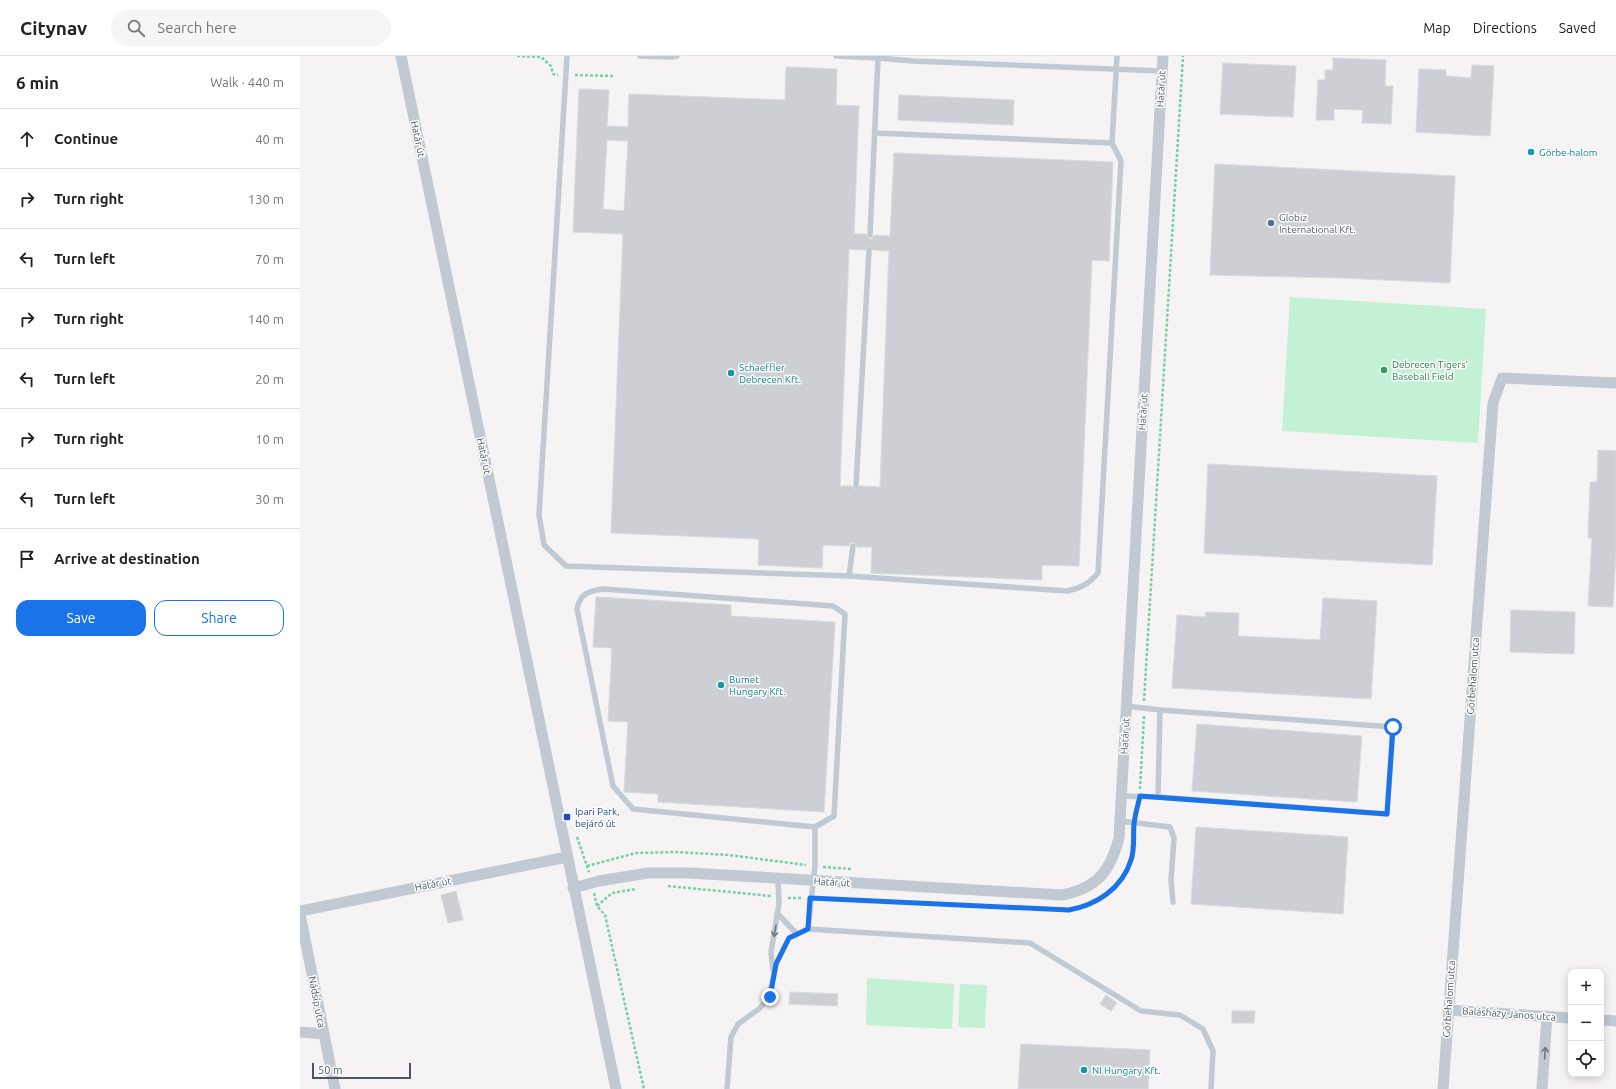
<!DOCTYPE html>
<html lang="en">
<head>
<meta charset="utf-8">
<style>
	:root { --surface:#fff; --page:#f6f6f6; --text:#222; --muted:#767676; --line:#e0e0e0; --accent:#1a73e8 }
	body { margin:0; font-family:Ubuntu,sans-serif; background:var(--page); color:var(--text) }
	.controls { position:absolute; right:12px; bottom:12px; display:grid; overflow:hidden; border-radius:8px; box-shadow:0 2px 10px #0003 }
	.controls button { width:36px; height:36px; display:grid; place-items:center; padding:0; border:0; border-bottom:1px solid var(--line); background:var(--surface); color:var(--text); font:20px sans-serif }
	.scale { position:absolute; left:12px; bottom:10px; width:99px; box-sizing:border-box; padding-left:4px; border:2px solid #4a5661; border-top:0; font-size:11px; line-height:14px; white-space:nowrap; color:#4a5661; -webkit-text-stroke:3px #fff; paint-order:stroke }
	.stop { position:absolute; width:12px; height:12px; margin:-9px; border:3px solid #1a73e8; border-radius:50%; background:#fff }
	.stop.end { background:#1a73e8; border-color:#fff; box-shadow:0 1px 4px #0008 }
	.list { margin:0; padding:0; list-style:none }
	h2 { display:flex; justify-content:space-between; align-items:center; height:52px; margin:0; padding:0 16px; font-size:17px }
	h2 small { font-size:13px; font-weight:400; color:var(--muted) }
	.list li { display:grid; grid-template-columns:26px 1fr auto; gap:12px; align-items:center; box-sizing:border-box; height:60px; padding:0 16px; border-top:1px solid var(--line) }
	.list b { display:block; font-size:15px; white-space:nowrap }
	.list em { font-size:13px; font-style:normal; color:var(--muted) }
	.actions { display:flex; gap:8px; padding:12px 16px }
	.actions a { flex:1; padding:9px 0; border:1px solid var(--accent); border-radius:12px; text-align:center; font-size:14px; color:var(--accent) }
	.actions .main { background:var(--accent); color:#fff }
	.icon { flex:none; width:22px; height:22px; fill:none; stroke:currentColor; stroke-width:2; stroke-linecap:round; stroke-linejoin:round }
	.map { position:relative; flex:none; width:1316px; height:1033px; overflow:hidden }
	header { display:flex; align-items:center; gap:24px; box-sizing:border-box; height:56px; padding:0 20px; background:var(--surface); border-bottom:1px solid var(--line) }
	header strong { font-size:19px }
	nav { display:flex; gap:22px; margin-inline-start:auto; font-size:14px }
	.search { width:280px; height:36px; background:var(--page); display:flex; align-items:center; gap:10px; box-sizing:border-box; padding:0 14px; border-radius:22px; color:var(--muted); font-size:15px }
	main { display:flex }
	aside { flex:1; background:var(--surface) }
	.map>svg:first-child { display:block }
	.pitch { fill:#c3f1d5 }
	.building { fill:#cdcfd5; stroke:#d7d9de; fill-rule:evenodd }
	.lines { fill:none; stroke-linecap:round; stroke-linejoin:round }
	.path { stroke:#7ad0a6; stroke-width:2.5; stroke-dasharray:3 2; stroke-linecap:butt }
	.service { stroke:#c1cad2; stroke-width:5.5 }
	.minor { stroke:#c1cad2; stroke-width:11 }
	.oneway { stroke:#6e7983 }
	.route { stroke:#1a73e8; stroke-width:5 }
	.culture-dot { fill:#0f9aa8; stroke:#fff; stroke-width:1.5 }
	.service-dot { fill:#5c6f8a; stroke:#fff; stroke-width:1.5 }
	.leisure-dot { fill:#2e9e5b; stroke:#fff; stroke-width:1.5 }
	.transit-dot { fill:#1a4fb4; stroke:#fff; stroke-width:1.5 }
	.labels { text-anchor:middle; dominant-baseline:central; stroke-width:3; stroke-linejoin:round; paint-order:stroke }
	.street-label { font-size:10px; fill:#4a5661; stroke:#fff }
	.culture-label { font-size:10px; fill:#0d838f; stroke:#fff; text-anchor:start }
	.service-label { font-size:10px; fill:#4e5e75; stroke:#fff; text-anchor:start }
	.leisure-label { font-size:10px; fill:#27864d; stroke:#fff; text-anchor:start }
	.transit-label { font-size:10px; fill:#164399; stroke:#fff; text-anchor:start }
</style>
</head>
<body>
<header>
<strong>Citynav</strong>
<div class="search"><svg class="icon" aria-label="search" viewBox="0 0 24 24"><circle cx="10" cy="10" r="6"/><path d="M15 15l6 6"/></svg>Search here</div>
<nav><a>Map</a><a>Directions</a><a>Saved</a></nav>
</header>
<main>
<aside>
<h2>6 min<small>Walk · 440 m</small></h2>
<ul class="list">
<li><svg class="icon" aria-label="ahead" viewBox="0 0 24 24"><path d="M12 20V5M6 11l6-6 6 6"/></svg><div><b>Continue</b></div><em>40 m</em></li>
<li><svg class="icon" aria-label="right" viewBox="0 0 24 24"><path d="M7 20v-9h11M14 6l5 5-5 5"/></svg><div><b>Turn right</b></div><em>130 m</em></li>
<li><svg class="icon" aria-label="left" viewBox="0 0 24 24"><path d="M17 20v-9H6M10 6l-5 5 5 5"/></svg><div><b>Turn left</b></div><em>70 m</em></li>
<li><svg class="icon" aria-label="right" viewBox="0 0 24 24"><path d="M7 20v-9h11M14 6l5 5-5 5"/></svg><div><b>Turn right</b></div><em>140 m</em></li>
<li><svg class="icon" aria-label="left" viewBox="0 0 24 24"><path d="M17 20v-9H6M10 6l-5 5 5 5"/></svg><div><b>Turn left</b></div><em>20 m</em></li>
<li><svg class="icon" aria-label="right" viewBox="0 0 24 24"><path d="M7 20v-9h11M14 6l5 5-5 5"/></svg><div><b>Turn right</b></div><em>10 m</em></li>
<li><svg class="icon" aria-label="left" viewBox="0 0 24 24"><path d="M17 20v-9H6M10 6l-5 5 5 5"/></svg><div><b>Turn left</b></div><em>30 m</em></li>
<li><svg class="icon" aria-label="arrive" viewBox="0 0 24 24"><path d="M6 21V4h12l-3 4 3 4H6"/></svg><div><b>Arrive at destination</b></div></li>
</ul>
<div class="actions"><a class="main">Save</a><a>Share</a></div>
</aside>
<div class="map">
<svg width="1316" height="1033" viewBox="0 0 1316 1033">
	<rect width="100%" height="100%" fill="#f5f3f3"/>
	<g class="pitch">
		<path d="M990 241 1186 253 1178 387 982 375Z"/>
		<path d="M567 922 654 928 652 973 566 969Z"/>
		<path d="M660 928 687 929 685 972 658 971Z"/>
	</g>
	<g class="building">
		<path d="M1033 2 1086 4 1085 30H1093L1091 68 1062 67 1063 54 1034 53V64H1016L1018 24H1025V14H1033Z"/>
		<path d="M923 7 996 10 993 61 920 58Z"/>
		<path d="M1172 9 1194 10 1190 80 1116 76 1119 13 1146 14V20L1171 22Z"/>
		<path d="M486 11 537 13 536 49 559 50 554 178H566L569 183H572L574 179 590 180 594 97 813 106 809 205 792 204 779 510 742 509V524L571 517 572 491H557L554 486 550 487 549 490 523 489 522 512 458 509 459 483 311 477 323 178 273 176 279 33 309 34 307 70 328 71 329 38 485 44ZM307 84 328 85 324 155 303 153ZM569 190 573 194 589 195 580 431 560 430 555 434 552 430H540L549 193 565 194Z"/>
		<path d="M599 39 714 44 713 69 598 64Z"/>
		<path d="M915 108 1155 120 1150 227 1042 222 910 219Z"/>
		<path d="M1298 394 1316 395V496L1313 551 1288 550 1292 482H1288L1290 426H1297Z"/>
		<path d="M908 408 1137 420 1132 509 904 497Z"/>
		<path d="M296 541 431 549V560L535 566 524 756 358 746V738L324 736 328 666 308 665 312 592 293 591Z"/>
		<path d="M1023 542 1077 545 1071 643 872 632 877 559 905 561 906 556 939 557 938 580 1020 584Z"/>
		<path d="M1211 554 1275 556 1274 598 1210 596Z"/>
		<path d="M897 668 1062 680 1057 746 892 735Z"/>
		<path d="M896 771 1048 781 1043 858 891 848Z"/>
		<path d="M156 835 163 864 148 867 141 839Z"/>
		<path d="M490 936 538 938 537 950 489 948Z"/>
		<path d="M806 939 817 947 811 955 800 948Z"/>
		<path d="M932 955H955L954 967H932Z"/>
		<path d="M721 988 850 994 848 1033H718Z"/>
	</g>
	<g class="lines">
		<g class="path">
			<path d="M217 0 241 1 251 10 253 18 258 19"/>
			<path d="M275 19 314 20"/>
			<path d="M844 645 883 0"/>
			<path d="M840 733 844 660"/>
			<path d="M277 781 289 816"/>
			<path d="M287 810 336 797 375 796 429 799 506 809"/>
			<path d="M523 811 552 813"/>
			<path d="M368 830 471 840"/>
			<path d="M294 837 297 850 305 859 344 1033"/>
			<path d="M488 842H503"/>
			<path d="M520 843 769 854 786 851 806 840 821 823 831 804 833 775"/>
			<path d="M297 850 312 837 336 833"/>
		</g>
		<g class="service">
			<path d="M267 0 239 459 244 489 266 510 549 520 553 490"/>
			<path d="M340 0 371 1 377 0"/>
			<path d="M536 0 578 2 570 179"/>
			<path d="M578 2 613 5 862 15"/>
			<path d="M575 77 812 87"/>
			<path d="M556 430 569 194"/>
			<path d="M549 520 767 535C781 532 789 528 798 517L821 105 812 87 817 0"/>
			<path d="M821 740 858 741 860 654 826 650"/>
			<path d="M858 741 1087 758 1093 671 860 654"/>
			<path d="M820 765 870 771 874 782 871 824 873 846"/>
			<path d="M477 857 496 877"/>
			<path d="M508 873 515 810V771L333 753 313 730 277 553C280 538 288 535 303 533L533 550 545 558 534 760 515 771"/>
			<path d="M473 914 471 896 479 848 478 823"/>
			<path d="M427 1033 431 981 438 968 459 953 469 941 476 908 489 882 508 873 730 887 841 955 880 959 903 973 913 995 911 1033"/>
		</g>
		<g class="minor">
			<path d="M101 0 316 1033"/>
			<path d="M273 832 299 825 348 817H390L762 839C797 832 810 816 819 782L863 0"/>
			<path d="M0 855 267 801"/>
			<path d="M0 858 35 1033"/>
			<path d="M1148 954 1271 962"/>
			<path d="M1301 964 1316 965"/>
			<path d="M0 976 24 978"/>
			<path d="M1143 1033 1193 347 1202 322 1316 327"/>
			<path d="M1242 1033 1247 960"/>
		</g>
	</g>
	<defs><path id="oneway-shaft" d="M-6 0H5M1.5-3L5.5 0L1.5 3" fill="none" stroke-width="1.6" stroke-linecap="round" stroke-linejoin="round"/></defs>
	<g class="oneway">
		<use href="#oneway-shaft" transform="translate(475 875) rotate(100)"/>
		<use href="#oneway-shaft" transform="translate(1245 997) rotate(-86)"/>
	</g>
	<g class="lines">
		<path class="route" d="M470 941 476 908 489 882 508 873 510 842 769 854C796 849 822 833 831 804 835 794 833 779 834 768 835 758 838 749 840 740L1087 758 1093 671"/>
	</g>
	<g class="culture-dot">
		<circle cx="1231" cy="96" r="4"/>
		<circle cx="431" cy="317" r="4"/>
		<circle cx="421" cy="629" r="4"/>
		<circle cx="784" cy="1014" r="4"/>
	</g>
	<circle class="service-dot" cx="971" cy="167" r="4"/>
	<circle class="leisure-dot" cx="1084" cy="314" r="4"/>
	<rect class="transit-dot" x="263" y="757" width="8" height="8" rx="2"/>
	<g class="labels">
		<g class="street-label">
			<text transform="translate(861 33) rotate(-87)">Határ út</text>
			<text transform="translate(118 83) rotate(78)">Határ út</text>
			<text transform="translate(843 356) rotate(-87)">Határ út</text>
			<text transform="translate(184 400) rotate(78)">Határ út</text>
			<text transform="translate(1173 620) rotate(-86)">Görbehalom utca</text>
			<text transform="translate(825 680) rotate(-87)">Határ út</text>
			<text transform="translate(532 826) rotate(3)">Határ út</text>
			<text transform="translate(133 828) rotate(-11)">Határ út</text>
			<text transform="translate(1149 943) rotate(-86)">Görbehalom utca</text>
			<text transform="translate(17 946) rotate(79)">Nádsíp utca</text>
			<text transform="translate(1209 958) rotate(4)">Balásházy János utca</text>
		</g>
		<g class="culture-label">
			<text x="1239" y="96">Görbe-halom</text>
			<text x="439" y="311">Schaeffler<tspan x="439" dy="12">Debrecen Kft.</tspan></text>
			<text x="429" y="623">Bumet<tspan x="429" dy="12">Hungary Kft.</tspan></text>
			<text x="792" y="1014">NI Hungary Kft.</text>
		</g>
		<g class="service-label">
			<text x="979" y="161">Globiz<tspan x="979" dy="12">International Kft.</tspan></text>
		</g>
		<g class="leisure-label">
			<text x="1092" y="308">Debrecen Tigers'<tspan x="1092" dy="12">Baseball Field</tspan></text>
		</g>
		<g class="transit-label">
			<text x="275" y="755">Ipari Park,<tspan x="275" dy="12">bejáró út</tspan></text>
		</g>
	</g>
</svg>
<div class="controls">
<button>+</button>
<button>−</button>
<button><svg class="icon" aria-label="locate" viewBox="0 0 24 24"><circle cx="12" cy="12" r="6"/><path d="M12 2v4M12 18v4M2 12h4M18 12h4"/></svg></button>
</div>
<div class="scale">50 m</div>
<div class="stop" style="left:1093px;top:671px"></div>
<div class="stop end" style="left:470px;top:941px"></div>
</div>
</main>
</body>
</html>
